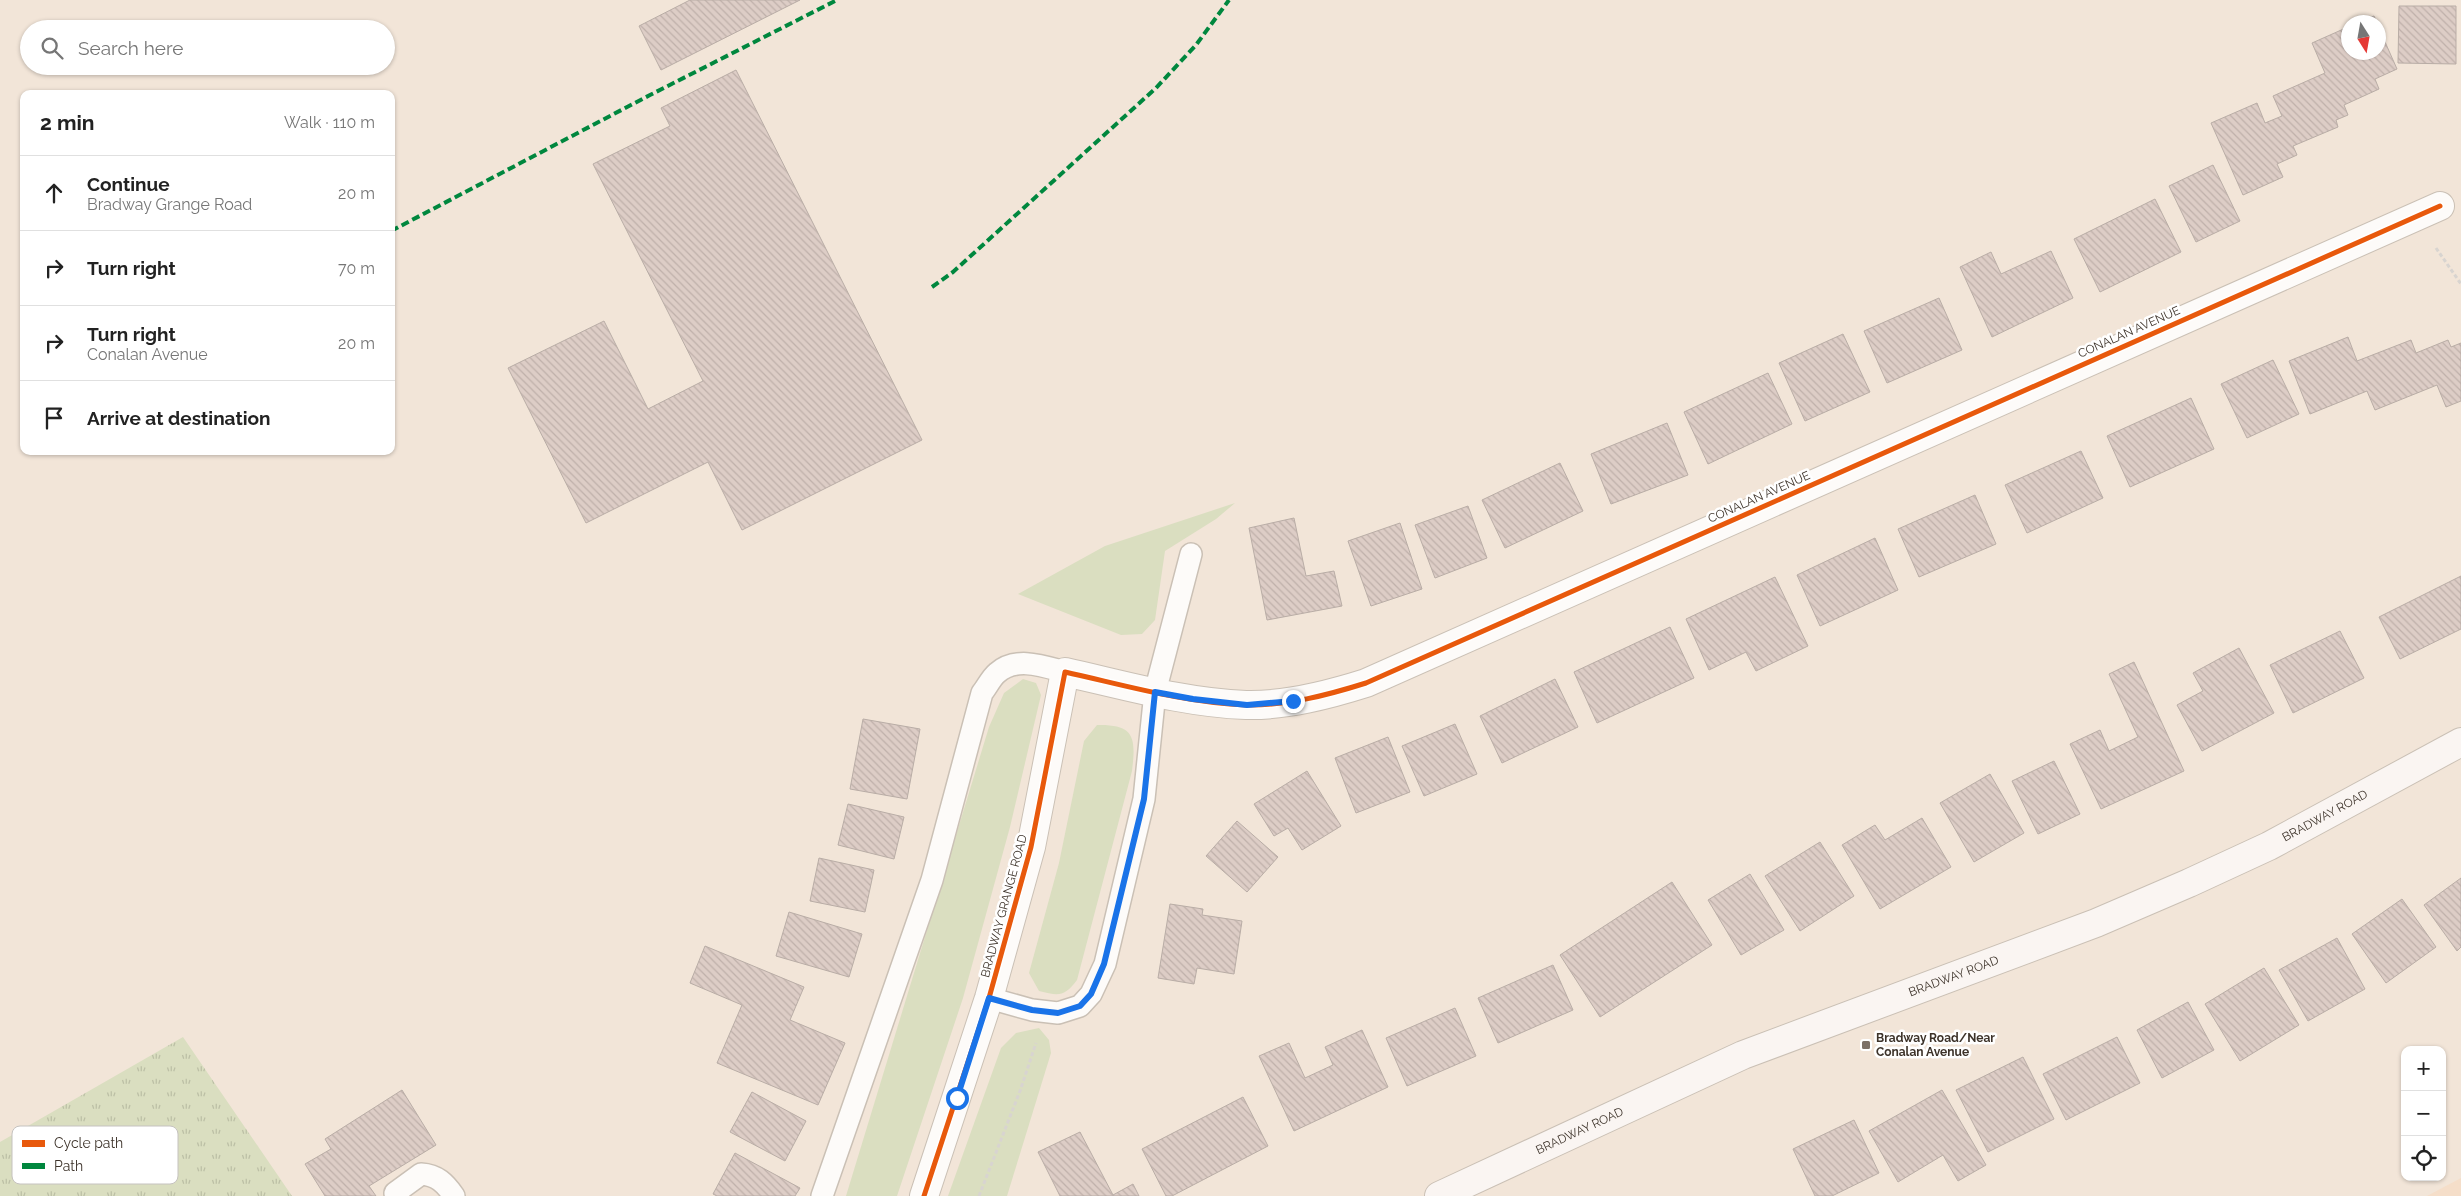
<!DOCTYPE html>
<html lang="en">
<head>
<meta charset="utf-8">
<style>
	:root { --surface:#fff; --page:#f2f2f2; --text:#222; --muted:#767676; --line:#e0e0e0 }
	body { margin:0; font-family:Raleway,sans-serif; background:var(--page); color:var(--text) }
	.controls { position:absolute; right:15px; bottom:15px; display:grid; overflow:hidden; border-radius:10px; box-shadow:0 1px 4px #0004 }
	.controls button { width:45px; height:45px; display:grid; place-items:center; padding:0; border:0; border-bottom:1px solid var(--line); background:var(--surface); color:var(--text); font:25px sans-serif }
	.compass { position:absolute; left:2341px; top:15px; width:45px; height:45px; border-radius:50%; background:var(--surface); box-shadow:0 1px 4px #0004; rotate:169deg }
	.stop { position:absolute; width:15px; height:15px; margin:-11px; border:4px solid #1a73e8; border-radius:50%; background:#fff }
	.stop.end { background:#1a73e8; border-color:#fff; box-shadow:0 1px 5px #0008 }
	.list { margin:0; padding:0; list-style:none }
	h2 { display:flex; justify-content:space-between; align-items:center; height:65px; margin:0; padding:0 20px; font-size:21px }
	h2 small { font-size:16px; font-weight:400; color:var(--muted) }
	.list li { display:grid; grid-template-columns:32px 1fr auto; gap:15px; align-items:center; box-sizing:border-box; height:75px; padding:0 20px; border-top:1px solid var(--line) }
	.list b { display:block; font-size:19px; white-space:nowrap }
	.list p { margin:0; font-size:16px; white-space:nowrap; color:var(--muted) }
	.list em { font-size:16px; font-style:normal; color:var(--muted) }
	.icon { flex:none; width:28px; height:28px; fill:none; stroke:currentColor; stroke-width:2; stroke-linecap:round; stroke-linejoin:round }
	.map { position:relative; flex:none; width:2461px; height:1196px; overflow:hidden }
	.search { position:absolute; background:var(--surface); box-shadow:0 1px 4px #0004; left:20px; top:20px; width:375px; height:55px; display:flex; align-items:center; gap:12px; box-sizing:border-box; padding:0 18px; border-radius:28px; color:var(--muted); font-size:19px }
	.panel { position:absolute; background:var(--surface); box-shadow:0 1px 4px #0004; left:20px; top:90px; width:375px; height:365px; border-radius:10px }
	.map>svg:first-child { display:block }
	.built { fill:#f5dec9 }
	.green { fill:#dadec0 }
	.park { fill:url(#park-tufts) }
	.building { fill:url(#building-back-hatch); stroke:#b9ada6 }
	.lines { fill:none; stroke-linecap:round; stroke-linejoin:round }
	.lane-casing { stroke:#cac0b5; stroke-width:24 }
	.street-casing { stroke:#cac0b5; stroke-width:30 }
	.secondary-casing { stroke:#cac0b5; stroke-width:30 }
	.path { stroke:#d8d4d0; stroke-width:3; stroke-dasharray:4 2.5; stroke-linecap:butt }
	.lane { stroke:#fdfbf9; stroke-width:21 }
	.street { stroke:#fdfbf9; stroke-width:28 }
	.secondary { stroke:#faf5f2; stroke-width:28 }
	.quiet { stroke:#00873e; stroke-width:4; stroke-dasharray:8 4; stroke-linecap:butt }
	.cycleway-casing { stroke:#fff; stroke-width:8 }
	.cycleway { stroke:#e8590c; stroke-width:5 }
	.route { stroke:#1a73e8; stroke-width:6 }
	.poi-dot { fill:#7c7167; stroke:#fff; stroke-width:2 }
	.labels { text-anchor:middle; dominant-baseline:central; stroke-width:5; stroke-linejoin:round; paint-order:stroke }
	.street-label { font-size:12px; fill:#3d332a; stroke:#fff }
	.poi-label { font-size:12px; font-weight:bold; fill:#3d332a; stroke:#fff; text-anchor:start }
	.key { fill:#fff; stroke:#c5c2bf; stroke-width:1 }
	.key-label { font-size:14px; fill:#3d332a }
</style>
</head>
<body>
<div class="map">
<svg width="2461" height="1196" viewBox="0 0 2461 1196">
	<defs>
		<pattern id="park-tufts" width="24" height="20" patternUnits="userSpaceOnUse" patternTransform="scale(1.25)"><rect width="24" height="20" fill="#dadec0"/><path d="M3 7l-1-3M5 7V3M7 7l1-3M15 17l-1-3M17 17v-4M19 17l1-3" fill="none" stroke="#bcbfa5"/></pattern>
		<pattern id="building-back-hatch" width="6" height="6" patternUnits="userSpaceOnUse" patternTransform="scale(1.25)"><rect width="6" height="6" fill="#ddcdc6"/><path d="M-1 5l2 2M0 0l6 6M5-1l2 2" fill="none" stroke="#bfb0aa"/></pattern>
	</defs>
	<rect width="100%" height="100%" fill="#f2e5d8"/>
	<path class="built" d="M2461 1178V1196H2427Z"/>
	<g class="green">
		<path d="M1235 503 1216 519 1165 551 1155 620 1142 634 1121 635 1018 594 1105 546Z"/>
		<path d="M1023 679 1036 683 1041 695 1010 827 963 998 897 1196H846L989 727 1004 693Z"/>
		<path d="M1097 725C1135 724 1136 738 1132 771L1077 980C1064 997 1059 996 1039 991L1029 973 1059 863 1084 741Z"/>
		<path d="M1039 1028 1049 1040 1051 1053 1007 1196H948L1001 1048 1016 1033Z"/>
	</g>
	<path class="park" d="M183 1037 292 1196H0V1142Z"/>
	<g class="building">
		<path d="M690 0H800L661 70 639 26Z"/>
		<path d="M2399 6H2456V64L2398 63Z"/>
		<path d="M2374 16 2377 22H2358Z"/>
		<path d="M2378 26 2397 69 2375 79 2379 89 2344 105 2348 115 2336 120 2338 127 2293 146 2297 155 2277 164 2283 177 2243 195 2211 123 2257 103 2265 123 2282 116 2273 96 2325 73 2312 43 2348 27V52H2378Z"/>
		<path d="M736 70 922 440 742 530 708 462 586 523 508 368 604 321 648 409 703 381 593 164 670 126 661 108Z"/>
		<path d="M2213 165 2240 221 2196 242 2169 186Z"/>
		<path d="M2155 199 2181 252 2100 292 2074 239Z"/>
		<path d="M2051 251 2073 298 1992 337 1960 267 1991 252 2001 274Z"/>
		<path d="M1939 298 1962 350 1887 383 1864 331Z"/>
		<path d="M1843 334 1870 392 1805 421 1779 363Z"/>
		<path d="M2348 337 2357 361 2411 340 2416 353 2448 340 2451 347 2461 343V401L2446 407 2437 385 2375 410 2367 391 2310 414 2289 361Z"/>
		<path d="M2273 360 2299 414 2247 438 2221 384Z"/>
		<path d="M1768 373 1792 424 1708 464 1684 412Z"/>
		<path d="M2191 398 2214 449 2130 487 2107 436Z"/>
		<path d="M1667 423 1688 475 1611 504 1591 454Z"/>
		<path d="M2081 451 2103 498 2027 533 2005 485Z"/>
		<path d="M1560 463 1583 511 1505 548 1482 500Z"/>
		<path d="M1975 495 1996 544 1919 577 1898 529Z"/>
		<path d="M1468 506 1487 558 1435 578 1415 525Z"/>
		<path d="M1294 518 1306 576 1334 571 1342 606 1267 620 1249 528Z"/>
		<path d="M1400 523 1422 589 1371 606 1348 541Z"/>
		<path d="M1875 538 1898 590 1820 626 1797 575Z"/>
		<path d="M2461 576V629L2400 659 2379 617Z"/>
		<path d="M1775 577 1808 646 1756 671 1746 652 1709 670 1686 619Z"/>
		<path d="M1670 627 1694 678 1597 723 1574 672Z"/>
		<path d="M2340 631 2364 678 2293 713 2270 665Z"/>
		<path d="M2239 648 2274 713 2202 751 2177 705 2203 691 2193 673Z"/>
		<path d="M2134 662 2184 771 2101 809 2070 744 2100 730 2109 751 2138 737 2109 674Z"/>
		<path d="M1555 679 1578 727 1502 763 1480 716Z"/>
		<path d="M863 719 920 729 907 799 850 789Z"/>
		<path d="M1455 724 1477 774 1424 796 1402 746Z"/>
		<path d="M1388 737 1410 792 1356 813 1335 758Z"/>
		<path d="M2054 761 2080 814 2038 834 2012 781Z"/>
		<path d="M1307 771 1341 826 1302 850 1288 828 1274 836 1254 804Z"/>
		<path d="M1990 774 2024 833 1974 862 1940 803Z"/>
		<path d="M848 804 904 817 894 859 838 845Z"/>
		<path d="M1922 818 1951 867 1880 909 1842 845 1875 825 1885 840Z"/>
		<path d="M1237 821 1278 857 1247 892 1206 856Z"/>
		<path d="M1820 842 1854 896 1800 931 1765 876Z"/>
		<path d="M819 858 874 870 865 912 810 901Z"/>
		<path d="M1750 874 1784 930 1741 955 1708 900Z"/>
		<path d="M2461 878V947L2457 951 2424 905Z"/>
		<path d="M1672 882 1712 945 1600 1017 1560 955Z"/>
		<path d="M2402 899 2436 947 2386 983 2352 934Z"/>
		<path d="M1170 904 1203 909 1202 915 1242 921 1234 974 1197 968 1194 984 1158 978Z"/>
		<path d="M789 912 862 934 849 977 776 956Z"/>
		<path d="M2337 938 2365 989 2308 1021 2279 970Z"/>
		<path d="M705 946 804 987 790 1020 845 1043 818 1105 717 1063 742 1005 690 983Z"/>
		<path d="M1553 965 1573 1010 1498 1043 1478 998Z"/>
		<path d="M2264 968 2299 1025 2240 1061 2205 1004Z"/>
		<path d="M2188 1002 2214 1050 2162 1078 2137 1030Z"/>
		<path d="M1455 1008 1476 1056 1407 1086 1386 1038Z"/>
		<path d="M1362 1030 1388 1087 1294 1131 1259 1056 1289 1043 1305 1078 1333 1065 1325 1047Z"/>
		<path d="M2117 1037 2140 1083 2066 1120 2043 1074Z"/>
		<path d="M2023 1057 2054 1119 1988 1152 1956 1090Z"/>
		<path d="M402 1090 436 1145 369 1186 376 1196H325L305 1164 331 1149 325 1139Z"/>
		<path d="M1942 1090 1986 1165 1958 1181 1943 1155 1898 1182 1869 1131Z"/>
		<path d="M752 1092 806 1121 785 1161 730 1132Z"/>
		<path d="M1243 1097 1268 1146 1172 1196H1166L1142 1149Z"/>
		<path d="M1854 1120 1879 1173 1832 1196H1815L1793 1149Z"/>
		<path d="M1080 1132 1113 1195 1133 1184 1139 1196H1060L1038 1152Z"/>
		<path d="M735 1153 800 1188 795 1196H717L713 1194Z"/>
	</g>
	<g class="lines">
		<g class="lane-casing">
			<g id="lane">
				<path d="M989 998 1032 1010 1058 1013 1080 1006 1091 994 1105 964 1144 799 1155 692 1191 554"/>
				<path d="M395 1193 421 1174C437 1175 445 1183 454 1196"/>
				<path d="M822 1196 932 880 982 693C987 687 991 678 997 673 1016 656 1043 666 1065 672"/>
			</g>
		</g>
		<g class="street-casing">
			<path id="street" d="M924 1196 989 998 1031 847 1065 672C1124 685 1185 703 1246 705 1286 706 1328 695 1366 683L2440 206"/>
		</g>
		<g class="secondary-casing">
			<g id="secondary">
				<path id="s1" d="M1439 1196 1743 1055 2096 923 2189 883 2269 846 2461 742"/>
			</g>
		</g>
		<g class="path">
			<path d="M2436 248 2461 284"/>
			<path d="M979 1196 1020 1091 1036 1043"/>
		</g>
		<use href="#lane" class="lane"/>
		<use href="#street" class="street"/>
		<use href="#secondary" class="secondary"/>
		<g class="quiet">
			<path d="M391 231 650 95 837 0"/>
			<path d="M932 287 953 272 1156 88 1196 45 1229 0"/>
		</g>
		<g class="cycleway-casing">
			<path id="cycleway" d="M924 1196 989 998 1031 847 1065 672C1124 685 1185 703 1246 705 1286 706 1328 695 1366 683L2440 206"/>
		</g>
		<use href="#cycleway" class="cycleway"/>
	</g>
	<g class="lines">
		<path class="route" d="M957 1098 989 998 1032 1010 1058 1013 1080 1006 1091 994 1104 964 1144 799 1155 692 1193 699 1247 705 1293 701"/>
	</g>
	<rect class="poi-dot" x="1861" y="1040" width="10" height="10" rx="2.5"/>
	<g class="labels">
		<g class="street-label">
			<text transform="translate(2129 332) rotate(-24)">CONALAN AVENUE</text>
			<text transform="translate(1759 497) rotate(-24)">CONALAN AVENUE</text>
			<text stroke="none"><textPath href="#s1" startOffset="965">BRADWAY ROAD</textPath></text>
			<text transform="translate(1004 906) rotate(-75)">BRADWAY GRANGE ROAD</text>
			<text stroke="none"><textPath href="#s1" startOffset="560">BRADWAY ROAD</textPath></text>
			<text stroke="none"><textPath href="#s1" startOffset="155">BRADWAY ROAD</textPath></text>
		</g>
		<g class="poi-label">
			<text x="1876" y="1038">Bradway Road/Near<tspan x="1876" dy="14">Conalan Avenue</tspan></text>
		</g>
	</g>
	<rect x="12" y="1126" width="166" height="58" rx="8" class="key"/>
	<rect x="22" y="1140" width="23" height="7" fill="#e8590c"/>
	<rect x="22" y="1163" width="23" height="6" fill="#00873e"/>
	<g class="key-label">
		<text x="54" y="1148">Cycle path</text>
		<text x="54" y="1171">Path</text>
	</g>
</svg>
<div class="controls">
<button>+</button>
<button>−</button>
<button><svg class="icon" aria-label="locate" viewBox="0 0 24 24"><circle cx="12" cy="12" r="6"/><path d="M12 2v4M12 18v4M2 12h4M18 12h4"/></svg></button>
</div>
<svg class="compass" viewBox="-18 -18 36 36"><path d="M0-13l5 13h-10z" fill="#e53935"/><path d="M0 13l5-13h-10z" fill="#767676"/></svg>
<div class="stop" style="left:957px;top:1098px"></div>
<div class="stop end" style="left:1293px;top:701px"></div>
<div class="search"><svg class="icon" aria-label="search" viewBox="0 0 24 24"><circle cx="10" cy="10" r="6"/><path d="M15 15l6 6"/></svg>Search here</div>
<section class="panel">
<h2>2 min<small>Walk · 110 m</small></h2>
<ul class="list">
<li><svg class="icon" aria-label="ahead" viewBox="0 0 24 24"><path d="M12 20V5M6 11l6-6 6 6"/></svg><div><b>Continue</b><p>Bradway Grange Road</p></div><em>20 m</em></li>
<li><svg class="icon" aria-label="right" viewBox="0 0 24 24"><path d="M7 20v-9h11M14 6l5 5-5 5"/></svg><div><b>Turn right</b></div><em>70 m</em></li>
<li><svg class="icon" aria-label="right" viewBox="0 0 24 24"><path d="M7 20v-9h11M14 6l5 5-5 5"/></svg><div><b>Turn right</b><p>Conalan Avenue</p></div><em>20 m</em></li>
<li><svg class="icon" aria-label="arrive" viewBox="0 0 24 24"><path d="M6 21V4h12l-3 4 3 4H6"/></svg><div><b>Arrive at destination</b></div></li>
</ul>
</section>
</div>
</body>
</html>
